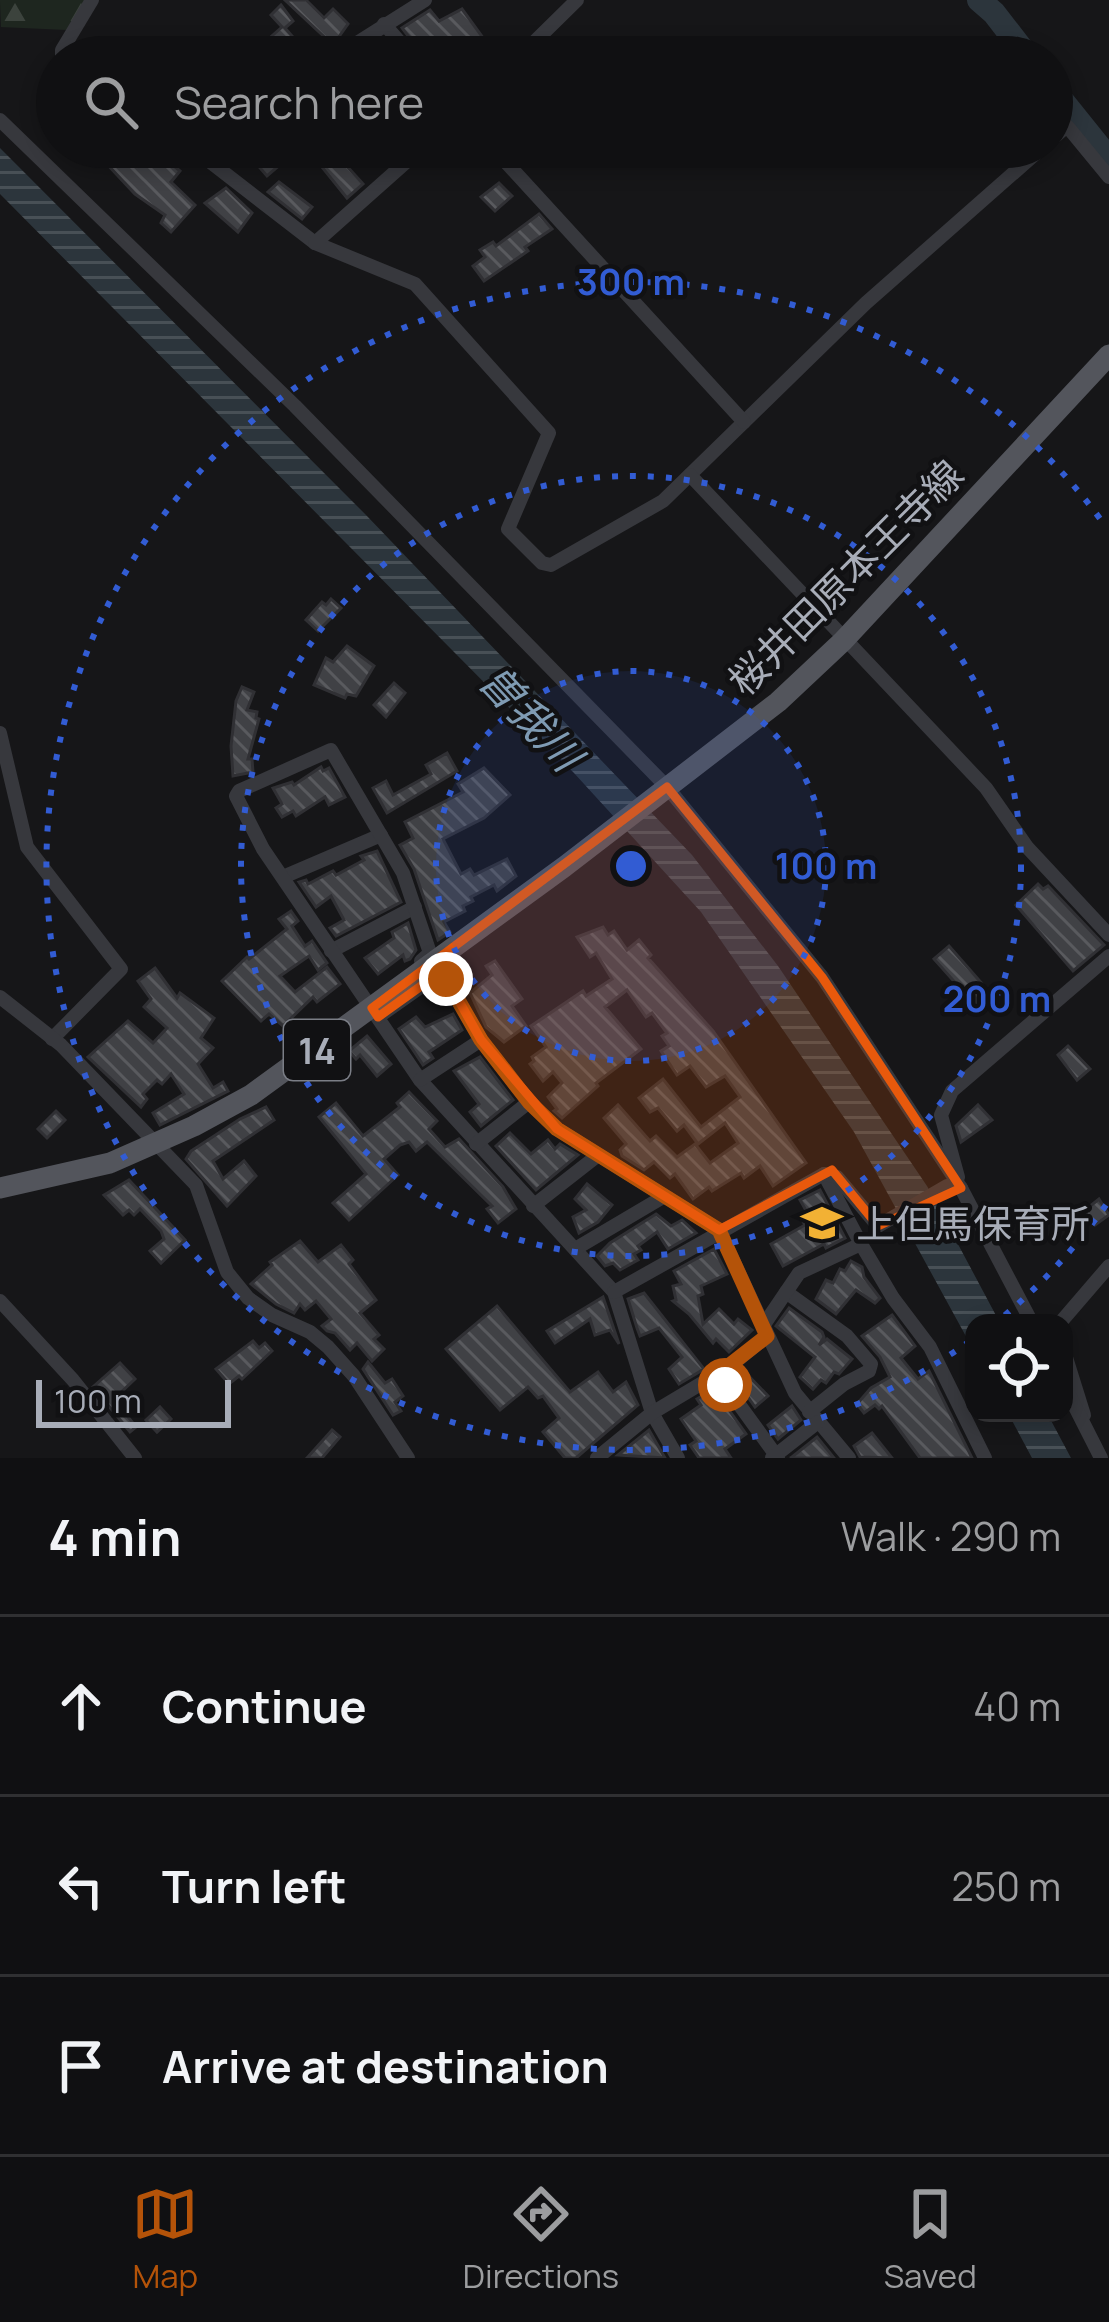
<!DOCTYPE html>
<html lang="en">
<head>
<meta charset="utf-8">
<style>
	:root { --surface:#101012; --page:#1e1e20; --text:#f1f3f6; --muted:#9c9d9f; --line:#303032; --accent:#b45309 }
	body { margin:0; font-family:Manrope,"Noto Sans JP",sans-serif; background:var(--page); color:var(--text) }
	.controls { position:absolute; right:36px; bottom:36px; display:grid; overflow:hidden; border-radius:24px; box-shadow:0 6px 18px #0003 }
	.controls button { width:108px; height:108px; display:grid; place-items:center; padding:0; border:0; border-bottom:3px solid var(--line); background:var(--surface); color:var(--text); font:60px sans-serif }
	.scale { position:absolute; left:36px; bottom:30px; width:195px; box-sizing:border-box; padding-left:12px; border:6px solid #a8adb8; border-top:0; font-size:33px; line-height:42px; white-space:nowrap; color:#a8adb8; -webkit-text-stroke:9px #111113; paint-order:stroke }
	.stop { position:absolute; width:36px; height:36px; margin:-27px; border:9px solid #b45309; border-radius:50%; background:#fff }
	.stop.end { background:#b45309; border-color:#fff; box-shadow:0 3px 12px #0008 }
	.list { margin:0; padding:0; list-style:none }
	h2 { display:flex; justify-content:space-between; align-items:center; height:156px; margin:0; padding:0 48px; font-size:51px }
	h2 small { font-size:39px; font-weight:400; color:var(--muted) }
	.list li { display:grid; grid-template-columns:78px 1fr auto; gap:36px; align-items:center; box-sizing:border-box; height:180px; padding:0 48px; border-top:3px solid var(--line) }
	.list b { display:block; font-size:45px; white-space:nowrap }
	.list em { font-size:39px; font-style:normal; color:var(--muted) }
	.icon { flex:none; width:66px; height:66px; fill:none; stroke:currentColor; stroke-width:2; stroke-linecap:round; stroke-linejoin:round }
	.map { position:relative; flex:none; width:1109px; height:1458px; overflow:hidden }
	.search { position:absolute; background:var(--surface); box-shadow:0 6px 18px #0003; left:36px; right:36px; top:36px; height:132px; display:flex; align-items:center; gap:30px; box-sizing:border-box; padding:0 42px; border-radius:66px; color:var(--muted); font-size:45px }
	.sheet { height:696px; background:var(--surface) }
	nav { display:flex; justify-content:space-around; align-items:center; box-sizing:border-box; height:168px; border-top:3px solid var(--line); background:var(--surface); font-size:33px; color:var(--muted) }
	nav a { display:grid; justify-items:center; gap:6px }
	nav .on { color:var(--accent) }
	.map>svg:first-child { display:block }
	.forest { fill:url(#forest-firs) }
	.water { fill:url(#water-rules) }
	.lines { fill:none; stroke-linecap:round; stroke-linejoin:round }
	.river { stroke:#2c353c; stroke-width:24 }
	.building { fill:url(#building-back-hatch); stroke:#303034; stroke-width:3 }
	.street { stroke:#37383d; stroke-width:14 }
	.primary { stroke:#53555c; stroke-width:21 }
	.route { stroke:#b45309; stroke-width:15 }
	.marked { fill:#e8590c; fill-opacity:0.2; stroke:#e8590c; stroke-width:9; stroke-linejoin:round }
	.ring { fill:none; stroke:#325cd3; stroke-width:6; stroke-dasharray:6 12 }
	.labels { text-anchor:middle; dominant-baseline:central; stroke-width:9; stroke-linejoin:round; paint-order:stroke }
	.shield { fill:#111113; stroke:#7b7e86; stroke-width:3 }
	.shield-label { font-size:36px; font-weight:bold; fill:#a8adb8 }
	.street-label { font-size:39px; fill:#a8adb8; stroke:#111113 }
	.poi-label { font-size:39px; fill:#a8adb8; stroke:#111113; text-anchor:start }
	.water-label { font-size:42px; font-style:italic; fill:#7f9bb3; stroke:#111113 }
	.centre { fill:#325cd3; stroke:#111113; stroke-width:6 }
	.ring-label { font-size:36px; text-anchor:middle; font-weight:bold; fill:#325cd3; stroke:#111113; stroke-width:9; stroke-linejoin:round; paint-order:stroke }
</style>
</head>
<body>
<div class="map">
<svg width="1109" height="1458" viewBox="0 0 1109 1458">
	<defs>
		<pattern id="forest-firs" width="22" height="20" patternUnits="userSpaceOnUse" patternTransform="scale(3)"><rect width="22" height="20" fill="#1e261f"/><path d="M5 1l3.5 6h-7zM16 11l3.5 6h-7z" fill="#3c433d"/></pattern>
		<pattern id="water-rules" width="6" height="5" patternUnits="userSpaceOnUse" patternTransform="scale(3)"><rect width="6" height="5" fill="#2c353c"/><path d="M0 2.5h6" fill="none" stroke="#485056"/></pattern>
		<pattern id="building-back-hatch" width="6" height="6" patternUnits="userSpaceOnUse" patternTransform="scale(3)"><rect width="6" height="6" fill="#404145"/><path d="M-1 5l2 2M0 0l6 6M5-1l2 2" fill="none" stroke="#595a5e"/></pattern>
	</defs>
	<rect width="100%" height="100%" fill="#161618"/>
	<path class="forest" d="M0 0H87L68 30 1 27Z"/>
	<g class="water">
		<path d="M0 148 366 515 692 855 778 966 927 1186 1000 1323H974V1351L854 1132 701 912 574 773 0 194Z"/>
		<path d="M1008 1413H1047L1071 1458H1032Z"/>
	</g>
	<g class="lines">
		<g class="river">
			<path d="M979 0 994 13 1028 57"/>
			<path d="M1052 88 1109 159"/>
		</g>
	</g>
	<g class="building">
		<path d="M285 0H306L324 18 333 9 348 24 333 45Z"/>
		<path d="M281 5 293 21 285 28 299 44 305 38 320 57H262L256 50 282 27 271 15Z"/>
		<path d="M462 9 497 57H485L474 42 467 47 459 41 439 57H424L402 28 430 10 439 21Z"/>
		<path d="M383 40 398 57H356Z"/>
		<path d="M91 147H118L138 166 153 148 180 171 171 182 195 205 171 232 161 223 165 215 135 194Z"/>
		<path d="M242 147H268L282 163 267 176Z"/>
		<path d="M332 147 346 158 344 163 363 184 347 198 317 161Z"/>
		<path d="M279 182 312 207 302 219 268 192Z"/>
		<path d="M499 183 512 196 495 211 481 197Z"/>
		<path d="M226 188 252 213 238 232 205 203Z"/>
		<path d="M539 214 552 229 525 247 528 251 484 281 473 266 485 257 480 250 493 242 496 246Z"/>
		<path d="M331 599 341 608 318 631 306 620 322 602 326 605Z"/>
		<path d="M347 646 374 666 356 696 347 694 345 698 314 685 326 658 333 662Z"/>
		<path d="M394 683 405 693 386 717 374 705Z"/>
		<path d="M242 687 254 692 247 710 257 712 256 718 259 719 248 759H252L253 772 233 776 231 746 236 701Z"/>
		<path d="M447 753 457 771 387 813 373 788 386 781 393 795 431 774 426 765Z"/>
		<path d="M321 767 323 771 329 768 345 797 329 805 325 797 296 816 293 811 282 817 276 808 282 804 273 788 292 782 294 785Z"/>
		<path d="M484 768 510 795 484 818 443 839 461 874 470 869 474 875 507 859 516 876 497 891 494 885 471 897 473 901 463 906 465 911 444 922 450 932 438 940 414 869 400 845 413 838 405 822 463 792 458 784Z"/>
		<path d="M377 851 401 902 336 936 330 928 344 920 331 896 316 907 299 882 306 880 308 884 333 871 336 875 364 860 361 856Z"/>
		<path d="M1038 884 1043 889 1048 886 1104 945 1073 971 1016 905Z"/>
		<path d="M291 911 298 921 292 926 305 946 312 941 327 963 318 970 309 956 280 976 295 992 327 967 340 984 317 1002 313 997 283 1026 269 1014 261 1021 222 981 247 957 249 959 287 929 279 919Z"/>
		<path d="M408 923 416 950 410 959 405 961 403 955 378 974 365 958 394 938 392 932Z"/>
		<path d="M603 927 608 935 614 931 627 950 639 940 651 955 648 958 713 1031 806 1163 773 1186 760 1166 744 1178 741 1173 712 1191 709 1187 693 1199 675 1174 670 1178 654 1162 644 1170 622 1156 620 1150 626 1144 604 1118 618 1105 650 1141 656 1136 677 1157 695 1144 710 1163 738 1143 725 1123 698 1144 684 1125 677 1131 658 1108 650 1112 639 1098 663 1079 701 1127 740 1097 725 1076 706 1087 690 1066 677 1075 661 1051 669 1046 662 1036 667 1033 652 1013 646 1017 627 990 605 1007 641 1049 596 1083 598 1086 562 1118 554 1111 557 1109 548 1097 562 1083 553 1072 543 1081 530 1064 534 1061 532 1057 546 1047 531 1026 583 991 586 996 612 979 596 953 590 957 577 937Z"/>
		<path d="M949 946 991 994 977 1007 934 959Z"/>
		<path d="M495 961 522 999 512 1006 526 1026 504 1042 486 1027 470 993 492 975 486 966Z"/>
		<path d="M155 968 177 998 180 993 214 1018 201 1038 213 1048 198 1064 213 1088 223 1082 228 1091 160 1125 153 1113 184 1094 171 1074 162 1084 157 1080 143 1094 147 1099 141 1107 88 1057 128 1021 153 1043 167 1028 144 1007 151 999 138 981Z"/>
		<path d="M453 1014 462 1030 429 1052 433 1058 423 1065 399 1029 416 1017 425 1027Z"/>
		<path d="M367 1036 391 1064 377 1076 360 1055 356 1059 349 1051Z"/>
		<path d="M1068 1046 1090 1069 1077 1080 1058 1055Z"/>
		<path d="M480 1057 513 1100 481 1126 470 1112 479 1104 454 1071Z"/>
		<path d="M409 1092 437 1121 429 1129 445 1147 459 1139 503 1187 516 1209 498 1223 487 1209 492 1206 427 1142 416 1151 409 1142 400 1145 384 1159 398 1175 349 1220 333 1203 366 1174 319 1117 336 1103 363 1136 400 1107 397 1103Z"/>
		<path d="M978 1105 992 1120 961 1142 956 1126Z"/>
		<path d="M266 1107 274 1120 213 1161 223 1179 244 1161 256 1176 227 1206 186 1159 191 1151 240 1119Z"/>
		<path d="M56 1111 65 1120 47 1138 38 1129Z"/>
		<path d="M510 1133 531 1154 548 1140 555 1149 560 1144 578 1155 536 1190 496 1146Z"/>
		<path d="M129 1180 185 1240 161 1263 150 1251 164 1239 161 1231 140 1209 134 1215 129 1210 123 1215 104 1195Z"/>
		<path d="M587 1184 612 1205 598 1222 579 1233 573 1217 586 1210 575 1199Z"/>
		<path d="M820 1190 845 1238 826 1248 824 1244 783 1266 771 1244 805 1225 801 1218 808 1214 800 1200Z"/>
		<path d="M1099 1199 1109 1215 1095 1225 1084 1211Z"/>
		<path d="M656 1214 671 1226 682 1220 696 1233 668 1249 657 1232 638 1246 641 1250 634 1254 638 1260 620 1270 613 1263 605 1266 597 1256 610 1243Z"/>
		<path d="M300 1241 318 1262 341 1245 353 1260 349 1264 376 1300 360 1313 379 1335 374 1339 384 1349 372 1361 357 1343 350 1350 335 1333 327 1331 322 1326 331 1319 316 1301 305 1310 300 1304 294 1313 276 1304 251 1284 272 1265 270 1262Z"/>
		<path d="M714 1249 727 1274 701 1286 703 1294 698 1296 703 1324 719 1309 734 1324 738 1319 752 1330 729 1352 716 1339 713 1343 689 1314 673 1301 676 1300 673 1286 681 1284 674 1271Z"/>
		<path d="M851 1261 862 1267 864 1277 880 1298 875 1303 856 1290 836 1314 816 1299 826 1280 833 1283 840 1269 845 1271Z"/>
		<path d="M644 1293 704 1369 679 1384 669 1369 682 1357 659 1328 640 1336 637 1328 628 1299Z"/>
		<path d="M603 1297 619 1344 610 1330 595 1335 590 1319 555 1343 547 1331Z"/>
		<path d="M497 1306 570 1392 598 1372 613 1392 626 1382 638 1405 576 1458H565L543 1432 559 1418 543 1396 538 1398 528 1387 500 1410 446 1349Z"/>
		<path d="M789 1308 822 1332 824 1337 819 1345 827 1339 852 1359 839 1374 834 1372 826 1383 821 1380 813 1389 800 1377 815 1357 776 1326Z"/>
		<path d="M892 1315 915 1346 901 1358 918 1379 929 1371 972 1458H920L882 1406 879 1409 875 1405 864 1413 857 1404 871 1388 890 1377 880 1357 862 1336Z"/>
		<path d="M253 1341 259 1348 265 1343 272 1351 242 1379 239 1376 229 1384 216 1369Z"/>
		<path d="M368 1362 385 1383 392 1379 403 1396 395 1402 401 1411 393 1415 363 1369Z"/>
		<path d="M120 1363 135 1379 114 1399 136 1427 130 1432 93 1387Z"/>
		<path d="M743 1370 768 1396 755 1407 734 1377Z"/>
		<path d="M714 1389 746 1434 725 1449 731 1458H699L690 1445 696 1441 681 1419 701 1405 697 1399Z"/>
		<path d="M792 1406 801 1420 778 1439 768 1425Z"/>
		<path d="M160 1407 171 1419 157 1432 146 1420Z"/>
		<path d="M332 1430 340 1437 322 1458H307Z"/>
		<path d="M649 1430 665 1458 618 1455Z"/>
		<path d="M872 1433 892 1458 860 1457 854 1446Z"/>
		<path d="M817 1437 834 1458H790L792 1457Z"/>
	</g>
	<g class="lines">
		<g class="street">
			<path d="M384 24 413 57"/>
			<path d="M62 57V50L92 0"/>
			<path d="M335 57 425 0"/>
			<path d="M519 57 577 0"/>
			<path d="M0 120 295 406 667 787 822 977 961 1188 1032 1323"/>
			<path d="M1052 139 1067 126 1109 177"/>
			<path d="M191 147 315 243 415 284 549 433 508 529 542 563 551 565 663 501 866 303 1043 147"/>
			<path d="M492 147 744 422"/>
			<path d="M212 161 226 147"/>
			<path d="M315 243 423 147"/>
			<path d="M690 475 986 788 1027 847 1109 935"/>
			<path d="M0 733 27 847 121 969 52 1039"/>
			<path d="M283 877 381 835"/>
			<path d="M331 951 415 907"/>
			<path d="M421 961 430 953 403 873 331 750 239 791 236 796 263 849 420 1080 614 1292 652 1413 678 1458"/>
			<path d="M0 997 61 1045 196 1185 227 1272 248 1298 272 1315 310 1332 328 1347 354 1376 408 1458"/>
			<path d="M378 1017 436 976 446 979 481 1040 529 1102 557 1129 719 1230 795 1393 849 1458"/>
			<path d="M420 1080 481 1040"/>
			<path d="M476 1144 529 1102"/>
			<path d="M824 1174 861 1244"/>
			<path d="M958 1177 941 1115 952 1091 1109 956"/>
			<path d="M533 1206 597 1156"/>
			<path d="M575 1249 663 1197"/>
			<path d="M614 1292 824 1174 837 1177 878 1226 947 1186 961 1188"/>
			<path d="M786 1292 847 1336 871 1364 869 1371 844 1384 809 1412"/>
			<path d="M0 1301 73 1380 135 1458"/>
			<path d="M1060 1323 1109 1266"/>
			<path d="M763 1326 799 1273 861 1244 893 1298 930 1347 985 1458"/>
			<path d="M1064 1351 1084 1415"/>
			<path d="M721 1372 725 1385 778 1458"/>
			<path d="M1064 1385 1101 1458"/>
			<path d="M597 1458 652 1413 729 1367 767 1336"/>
			<path d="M772 1458 818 1422"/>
		</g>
		<path class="primary" d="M0 1188 110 1163 194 1126 251 1095 564 867 778 702 843 641 1109 355"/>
	</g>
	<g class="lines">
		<path class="route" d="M446 979 481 1040 529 1102 557 1129 719 1230 767 1336 721 1372 725 1385"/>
	</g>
	<path class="marked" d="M667 787 822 977 961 1188 878 1226 832 1170 719 1230 557 1129 481 1040 442 971 378 1017 372 1008Z"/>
	<circle cx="631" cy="866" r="195" fill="#325cd3" fill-opacity=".12"/>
	<g class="ring">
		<circle cx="631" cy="866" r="195"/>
		<circle cx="631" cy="866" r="390"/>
		<path d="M1106 1205A584 584 0 0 1 999 1320M970 1341A584 584 0 1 1 1106 527"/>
	</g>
	<defs>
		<g id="school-bare" transform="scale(3.24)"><path d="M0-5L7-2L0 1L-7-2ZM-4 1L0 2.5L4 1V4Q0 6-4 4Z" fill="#f2b134" stroke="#111113" stroke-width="2.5" paint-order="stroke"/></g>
	</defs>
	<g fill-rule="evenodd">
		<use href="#school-bare" x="822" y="1223"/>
	</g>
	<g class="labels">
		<rect class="shield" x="284" y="1020" width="66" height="60" rx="9"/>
		<g class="shield-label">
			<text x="317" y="1050">14</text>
		</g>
		<g class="street-label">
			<text transform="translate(845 577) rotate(-45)">桜井田原本王寺線</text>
		</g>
		<g class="poi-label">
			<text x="856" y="1223">上但馬保育所</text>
		</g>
		<g class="water-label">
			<text transform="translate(531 717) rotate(47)">曽我川</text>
		</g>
	</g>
	<circle cx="631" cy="866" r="18" class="centre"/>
	<g class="ring-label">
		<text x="631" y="295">300 m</text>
		<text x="826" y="879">100 m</text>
		<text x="997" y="1012">200 m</text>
	</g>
</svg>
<div class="controls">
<button><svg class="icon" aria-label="locate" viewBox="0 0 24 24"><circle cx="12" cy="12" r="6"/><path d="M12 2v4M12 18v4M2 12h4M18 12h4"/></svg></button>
</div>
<div class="scale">100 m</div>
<div class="stop" style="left:725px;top:1385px"></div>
<div class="stop end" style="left:446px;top:979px"></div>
<div class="search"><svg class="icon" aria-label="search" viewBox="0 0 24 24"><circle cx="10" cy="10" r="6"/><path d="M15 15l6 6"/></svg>Search here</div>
</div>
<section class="sheet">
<h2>4 min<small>Walk · 290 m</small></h2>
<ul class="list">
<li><svg class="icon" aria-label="ahead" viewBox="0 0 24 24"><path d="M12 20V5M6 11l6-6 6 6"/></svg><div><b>Continue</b></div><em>40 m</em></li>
<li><svg class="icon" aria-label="left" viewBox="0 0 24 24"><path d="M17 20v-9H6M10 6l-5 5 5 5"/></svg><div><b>Turn left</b></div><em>250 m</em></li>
<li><svg class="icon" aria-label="arrive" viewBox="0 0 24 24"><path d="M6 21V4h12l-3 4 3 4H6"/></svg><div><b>Arrive at destination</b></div></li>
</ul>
</section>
<nav>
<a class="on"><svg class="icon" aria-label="map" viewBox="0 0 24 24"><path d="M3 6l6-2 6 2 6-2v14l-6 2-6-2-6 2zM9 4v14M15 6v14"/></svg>Map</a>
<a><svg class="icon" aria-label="directions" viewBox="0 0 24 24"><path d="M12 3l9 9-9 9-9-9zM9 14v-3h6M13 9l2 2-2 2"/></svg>Directions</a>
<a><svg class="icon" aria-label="saved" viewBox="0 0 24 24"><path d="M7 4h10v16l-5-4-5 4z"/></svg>Saved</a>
</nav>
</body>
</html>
